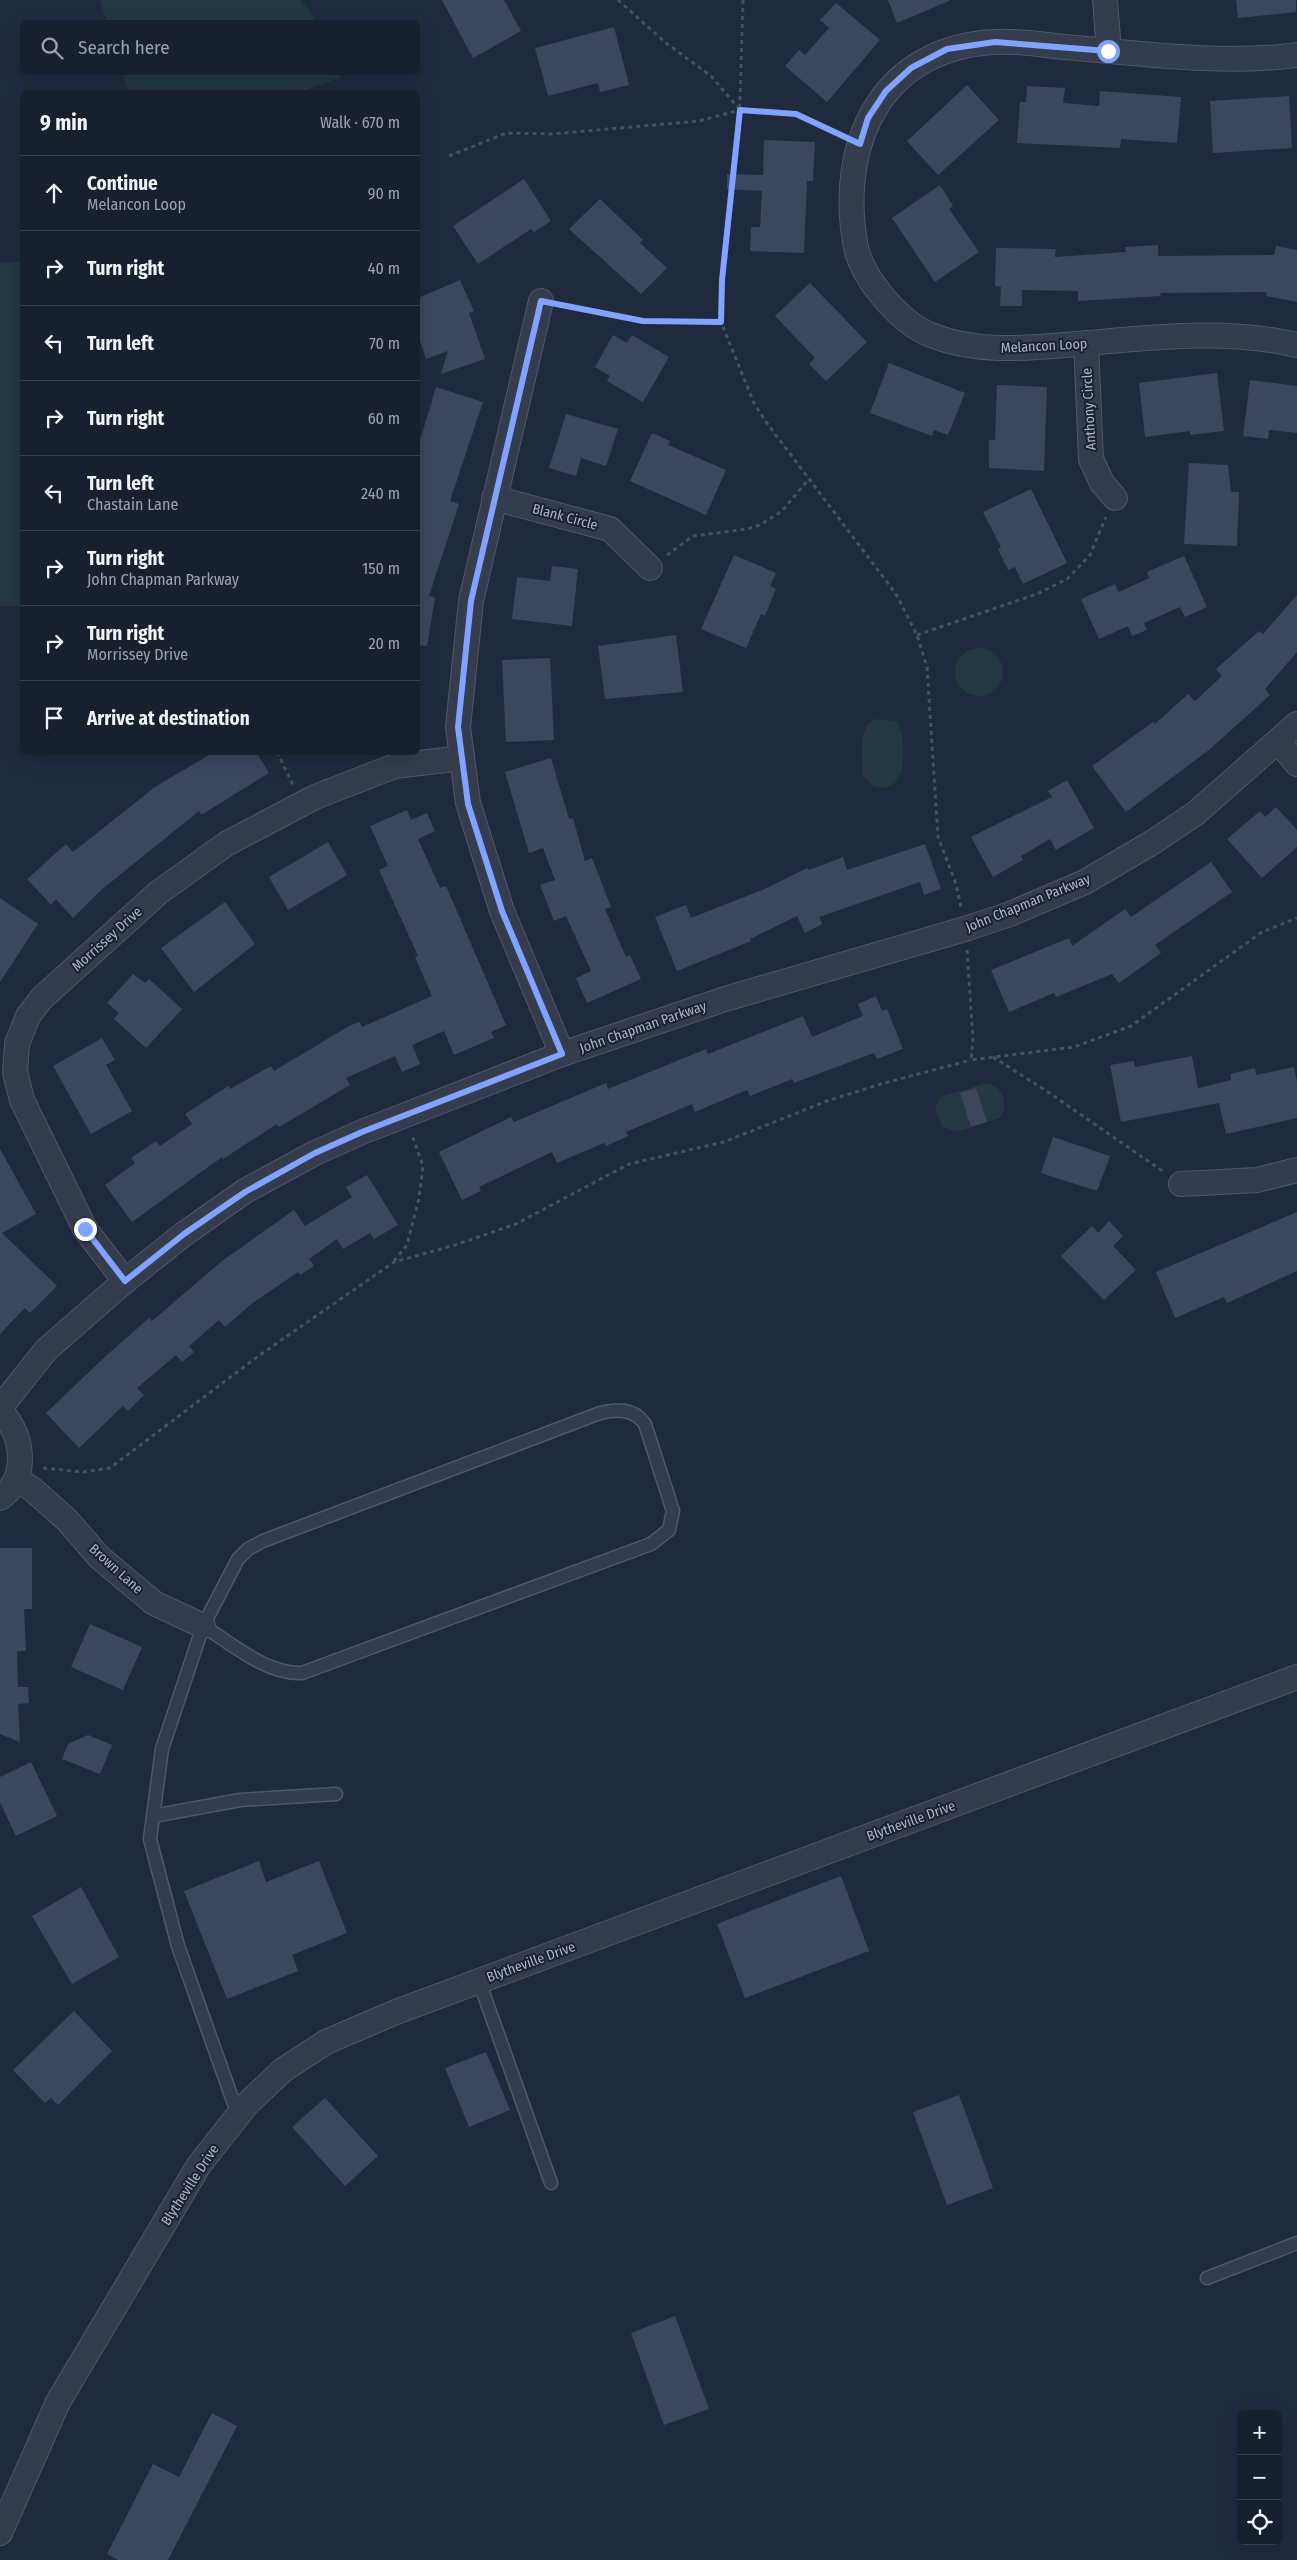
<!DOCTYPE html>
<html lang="en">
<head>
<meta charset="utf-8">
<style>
	:root { --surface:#18202e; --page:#212836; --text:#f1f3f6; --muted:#9fa3aa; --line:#363e4a }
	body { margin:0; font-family:"Fira Sans Condensed",sans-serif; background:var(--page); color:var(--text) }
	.controls { position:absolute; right:15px; bottom:15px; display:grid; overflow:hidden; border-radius:8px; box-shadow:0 5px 20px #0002 }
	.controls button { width:45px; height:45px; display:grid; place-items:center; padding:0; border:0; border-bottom:1px solid var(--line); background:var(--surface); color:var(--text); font:25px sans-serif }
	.stop { position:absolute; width:15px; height:15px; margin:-11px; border:4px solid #7fa3ff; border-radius:50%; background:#fff }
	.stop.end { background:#7fa3ff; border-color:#fff; box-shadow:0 1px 5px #0008 }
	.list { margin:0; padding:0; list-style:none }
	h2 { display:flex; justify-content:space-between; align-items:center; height:65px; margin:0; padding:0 20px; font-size:21px }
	h2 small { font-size:16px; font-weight:400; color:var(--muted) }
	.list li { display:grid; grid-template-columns:32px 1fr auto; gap:15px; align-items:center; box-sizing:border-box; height:75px; padding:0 20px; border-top:1px solid var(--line) }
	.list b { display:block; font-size:19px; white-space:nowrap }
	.list p { margin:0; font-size:16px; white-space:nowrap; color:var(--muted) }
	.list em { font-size:16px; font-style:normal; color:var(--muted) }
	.icon { flex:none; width:28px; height:28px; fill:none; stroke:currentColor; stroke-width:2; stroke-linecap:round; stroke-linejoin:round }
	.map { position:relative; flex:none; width:1297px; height:2560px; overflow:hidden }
	.search { position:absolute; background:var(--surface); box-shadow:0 5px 20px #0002; left:20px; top:20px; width:400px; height:55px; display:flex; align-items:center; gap:12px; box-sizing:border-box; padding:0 18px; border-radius:8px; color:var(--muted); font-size:19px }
	.panel { position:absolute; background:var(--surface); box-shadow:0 5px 20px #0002; left:20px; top:90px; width:400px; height:665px; border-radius:8px }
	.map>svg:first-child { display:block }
	.green { fill:#22393f }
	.building { fill:#3c465e }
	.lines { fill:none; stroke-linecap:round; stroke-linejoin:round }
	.lane-casing { stroke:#505768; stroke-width:15 }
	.street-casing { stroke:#505768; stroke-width:26 }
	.path { stroke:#40565c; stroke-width:3; stroke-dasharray:4 4; stroke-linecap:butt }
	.lane { stroke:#343c4e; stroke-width:12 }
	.street { stroke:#343c4e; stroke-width:24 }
	.route { stroke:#7fa3ff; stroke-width:6 }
	.labels { text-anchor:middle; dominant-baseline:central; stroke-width:4; stroke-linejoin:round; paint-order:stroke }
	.street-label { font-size:14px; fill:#b0b7c9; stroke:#1a2132 }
</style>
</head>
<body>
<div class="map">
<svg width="1297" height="2560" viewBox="0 0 1297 2560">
	<rect width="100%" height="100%" fill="#202a3e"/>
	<g class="green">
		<path d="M100 0H299L312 13 317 22H107Z"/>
		<path d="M338 72 340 78 299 92H129L123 73Z"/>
		<path d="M22 261V607L0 606V263Z"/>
		<circle cx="979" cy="672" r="24"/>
		<path d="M877 719 895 721C907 730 912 803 871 785L862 774C863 757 857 724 877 719Z"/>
		<path d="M986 1083C1003 1085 1009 1105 1000 1118L956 1132 942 1127 935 1109 940 1097Z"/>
	</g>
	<g class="building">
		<path d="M442 0H504L521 31 473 58Z"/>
		<path d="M888 0H951L897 23Z"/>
		<path d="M1236 0H1296V12L1238 18Z"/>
		<path d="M836 3 880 40 827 102 785 66 799 50 805 55 829 28 820 20Z"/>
		<path d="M614 27 629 85 600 92 598 83 548 96 535 48Z"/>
		<path d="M967 85 999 120 938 175 907 141Z"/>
		<path d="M1027 86 1065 88 1063 103 1099 106 1100 91 1181 97 1177 143 1121 139 1120 148 1017 143 1020 102H1026Z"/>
		<path d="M1289 96 1292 148 1213 153 1210 101Z"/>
		<path d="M764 140 815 142 813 181H807L804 253 750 251 751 227H760L762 191 727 189V174L763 175Z"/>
		<path d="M524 179 551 221 534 232 531 229 478 264 453 226Z"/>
		<path d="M940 185 953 206 949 209 979 252 935 282 892 218Z"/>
		<path d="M600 199 643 240 640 243 667 268 641 294 569 229Z"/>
		<path d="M1158 245V256L1274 255 1276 246 1297 250V302L1266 296 1267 292 1160 293 1161 296 1078 301V291L1022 290V306H1000L1001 287 995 286 996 248 1056 249 1055 257 1126 252 1125 247Z"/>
		<path d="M460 280 474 311 469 313 485 359 441 374 448 351 426 359 418 335V298Z"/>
		<path d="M810 283 867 342 826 381 809 364 815 358 775 316Z"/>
		<path d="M613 335 627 343 632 335 669 357 643 402 607 381 610 376 595 367Z"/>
		<path d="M889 363 965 393 948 435 934 430 932 436 870 413Z"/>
		<path d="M1217 373 1224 431 1190 435V431L1145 437 1139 383Z"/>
		<path d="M1250 380 1297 386V433L1269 430 1268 439 1243 436Z"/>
		<path d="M997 385 1047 387 1044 471 989 468V440H995Z"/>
		<path d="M436 387 483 402 450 501 459 504 429 596 435 598 427 646 418 645V447Z"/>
		<path d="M566 414 618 429 606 466 581 458 576 476 549 468Z"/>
		<path d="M652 433 670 441 668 445 726 470 706 515 630 481Z"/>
		<path d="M1189 463 1228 465 1231 492H1239L1237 546 1184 544Z"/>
		<path d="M1031 489 1067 563 1023 584 1015 567 1008 570 998 549 1001 547 983 512Z"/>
		<path d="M734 555 776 573 770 586 776 589 765 616 761 614 746 648 701 629Z"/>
		<path d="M1184 556 1207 607 1185 617 1180 607 1144 623 1147 630 1132 636 1128 626 1099 639 1081 599 1115 584 1119 592 1149 578 1147 572Z"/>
		<path d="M552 566 578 569 572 626 512 619 517 577 550 581Z"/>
		<path d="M1297 595V652L1265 689 1270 695 1209 750 1126 812 1092 766 1153 722 1155 724 1188 694 1195 701 1222 676 1216 669 1259 631 1263 634Z"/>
		<path d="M676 635 683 692 605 699 598 646Z"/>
		<path d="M550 658 554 740 506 742 502 660Z"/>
		<path d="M214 752H256L269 773 201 815 199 811 100 891 73 918 56 899 51 905 27 879 66 844 73 852 155 787Z"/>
		<path d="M551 758 569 819 573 818 585 861 592 858 611 907 605 909 626 957 630 955 641 979 587 1003 576 978 591 971 566 916 554 921 540 885 555 880 543 848 529 853 505 772Z"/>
		<path d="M1067 780 1094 828 1056 850 1050 839 1021 856 1023 860 993 877 971 837 1052 797 1048 791Z"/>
		<path d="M1276 807 1297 830V847L1262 878 1227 839 1260 811 1265 817Z"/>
		<path d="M407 810 411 820 427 813 435 831 418 839 440 888 446 886 506 1025 491 1032 494 1038 454 1055 444 1031 412 1045 420 1064 402 1072 395 1056 346 1078 350 1085 279 1127 277 1124 223 1159 222 1157 132 1222 105 1185 135 1163 131 1158 156 1141 160 1146 192 1124 185 1114 228 1086 230 1089 271 1066 274 1071 349 1026 359 1022 362 1027 432 996 415 957 418 956 379 870 388 866 370 826Z"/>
		<path d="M328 842 347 875 288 910 269 877Z"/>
		<path d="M925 844 941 889 924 895 920 882 819 917 822 924 805 933 797 916 750 939 751 941 677 971 655 917 686 905 691 918 767 888 807 868 809 870 843 857 847 870Z"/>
		<path d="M1211 862 1232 892 1155 945 1161 953 1119 983 1112 974 1056 997 1054 993 1009 1012 991 970 1069 938 1072 946 1125 909 1131 917Z"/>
		<path d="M0 898 38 924 0 982Z"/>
		<path d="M225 902 255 944 194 992 161 948Z"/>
		<path d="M133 974 145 983 149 979 182 1009 146 1048 114 1019 119 1013 107 1003Z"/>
		<path d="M876 996 882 1011 887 1009 903 1049 877 1059 874 1053 794 1083 792 1079 750 1096 747 1090 695 1112 692 1104 626 1132 628 1136 606 1146 604 1143 557 1163 552 1152 479 1187 481 1191 462 1200 439 1152 511 1117 514 1122 606 1083 608 1089 706 1049 708 1054 803 1016 812 1037 863 1016 858 1004Z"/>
		<path d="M102 1038 115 1060 106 1065 132 1111 91 1134 53 1066Z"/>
		<path d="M1192 1056 1198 1088 1231 1080 1230 1074 1255 1068 1256 1075 1294 1067 1297 1082V1118L1226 1134 1219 1103 1121 1122 1110 1065 1134 1061 1135 1067Z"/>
		<path d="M976 1088 987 1122 971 1127 960 1093Z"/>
		<path d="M1053 1137 1110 1156 1097 1191 1041 1173Z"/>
		<path d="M0 1149 36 1214 2 1233 57 1286 30 1313 25 1308 0 1334Z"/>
		<path d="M367 1175 398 1225 374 1239 370 1233 343 1249 337 1239 309 1259 314 1266 300 1275 298 1272 250 1305 225 1327 219 1320 189 1346 194 1352 182 1362 176 1355 137 1388 144 1395 128 1411 123 1406 79 1448 46 1413 107 1355 149 1318 152 1321 222 1261 294 1210 305 1226 352 1197 346 1187Z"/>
		<path d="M1297 1212V1271L1227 1303 1224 1297 1175 1318 1156 1272Z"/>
		<path d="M1109 1221 1123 1236 1113 1246 1136 1270 1104 1300 1061 1256 1092 1226 1098 1233Z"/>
		<path d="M0 1548H32V1609H24L26 1651H17L18 1687H28L29 1703 18 1704 20 1742 0 1734Z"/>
		<path d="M90 1624 142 1647 123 1690 71 1667Z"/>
		<path d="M88 1735 112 1745 100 1774 62 1759 68 1744Z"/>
		<path d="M31 1762 57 1816 16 1836 0 1802V1777Z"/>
		<path d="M259 1861 266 1882 319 1861 347 1933 292 1955 298 1971 227 1999 184 1891Z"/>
		<path d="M841 1876 869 1951 745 1998 717 1924Z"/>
		<path d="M81 1887 119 1957 72 1984 32 1916Z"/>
		<path d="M74 2011 112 2051 58 2105 51 2098 45 2103 13 2070Z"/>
		<path d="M486 2052 510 2110 469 2127 445 2068Z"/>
		<path d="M959 2095 993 2188 947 2205 913 2112Z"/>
		<path d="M325 2098 378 2156 345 2186 292 2127Z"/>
		<path d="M675 2316 709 2409 664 2425 631 2333Z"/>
		<path d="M212 2413 237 2426 168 2560H118L107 2554 153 2464 179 2477Z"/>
	</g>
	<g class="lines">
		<g class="lane-casing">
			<g id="lane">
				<path d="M203 1626C234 1645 266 1674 302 1673L651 1544 669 1530 673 1511 645 1424C633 1408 618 1409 600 1413L263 1541 248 1549 238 1559 203 1626 162 1749 150 1839 178 1946 238 2115"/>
				<path d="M153 1816 240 1800 336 1794"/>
				<path d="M479 1981 551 2183"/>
				<path d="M1207 2278 1297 2243"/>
			</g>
		</g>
		<g class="street-casing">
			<g id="street">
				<path d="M1105 0 1109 51"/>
				<path d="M1297 55C1226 65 1137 53 1065 47 1042 45 1017 40 994 42 883 48 838 141 855 242 860 277 899 322 931 335 979 354 1027 348 1076 344 1149 338 1224 328 1297 345"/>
				<path d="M541 301 471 601 458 727 468 803 502 911 562 1054"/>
				<path d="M1086 343 1091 459 1102 483 1115 498"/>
				<path d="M494 498 610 529 650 568"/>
				<path d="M1278 741 1297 764"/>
				<path d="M1181 1184 1257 1180 1297 1170"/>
				<path d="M125 1281 85 1229 22 1100 15 1072 17 1044 28 1016 42 998 158 893 226 844 315 797 395 766 462 758"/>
				<path d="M0 1408 46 1350 125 1281 184 1234 245 1191 315 1153 362 1132 562 1054 725 999 965 929 1010 914 1085 882 1153 842 1196 813 1297 724"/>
				<path d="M0 1411C23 1432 30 1478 0 1498"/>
				<path d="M16 1479 32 1489 67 1520 99 1557 154 1603 203 1626"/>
				<path d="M0 2533 58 2402 199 2165 247 2104 283 2070 326 2042 396 2012 1297 1677"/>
			</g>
		</g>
		<g class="path">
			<path d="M618 0 666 43 711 76 740 110"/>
			<path d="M743 0 740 102 722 280 721 322 754 403 766 422 896 594 917 635 927 667 938 837 956 884 961 907"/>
			<path d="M449 156 506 133 552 134 699 121 740 110 796 113 841 134"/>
			<path d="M563 305 643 321 721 322"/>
			<path d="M667 555 693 536 747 529 760 525 782 511 808 480"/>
			<path d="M917 635 1037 594 1067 579 1090 555 1106 517"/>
			<path d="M277 752 293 785"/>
			<path d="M967 950 973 1039 971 1060 1074 1047 1131 1026 1262 932 1297 918"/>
			<path d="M993 1057 1048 1092 1164 1172"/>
			<path d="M394 1261 407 1245 419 1198 423 1166 412 1135"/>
			<path d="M43 1468 83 1472 110 1468 257 1357 394 1262 455 1245 516 1224 629 1164 724 1142 827 1101 881 1084 971 1060"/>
		</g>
		<use href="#lane" class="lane"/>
		<use href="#street" class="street"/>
	</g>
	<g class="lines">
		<path class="route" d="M85 1229 125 1281 184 1234 245 1192 315 1153 362 1132 562 1054 502 911 468 804 458 727 471 601 541 301 643 321 721 322 722 280 740 110 796 114 860 144 868 118 886 91 911 68 947 49 995 42 1108 51"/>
	</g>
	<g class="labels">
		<g class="street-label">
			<text transform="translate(1044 346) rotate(-3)">Melancon Loop</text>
			<text transform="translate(1089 409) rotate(-93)">Anthony Circle</text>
			<text transform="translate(565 517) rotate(15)">Blank Circle</text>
			<text transform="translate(1028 903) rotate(-22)">John Chapman Parkway</text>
			<text transform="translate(107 939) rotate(-42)">Morrissey Drive</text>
			<text transform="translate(643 1027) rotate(-19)">John Chapman Parkway</text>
			<text transform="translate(116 1569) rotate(42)">Brown Lane</text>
			<text transform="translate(911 1821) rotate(-20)">Blytheville Drive</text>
			<text transform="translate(531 1962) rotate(-20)">Blytheville Drive</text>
			<text transform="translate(190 2185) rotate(-57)">Blytheville Drive</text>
		</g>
	</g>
</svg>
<div class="controls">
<button>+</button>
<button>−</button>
<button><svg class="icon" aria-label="locate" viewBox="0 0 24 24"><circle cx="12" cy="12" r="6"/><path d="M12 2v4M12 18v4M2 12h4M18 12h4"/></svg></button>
</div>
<div class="stop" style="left:1108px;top:51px"></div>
<div class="stop end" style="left:85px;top:1229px"></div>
<div class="search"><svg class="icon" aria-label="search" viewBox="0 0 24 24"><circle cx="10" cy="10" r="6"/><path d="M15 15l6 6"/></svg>Search here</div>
<section class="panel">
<h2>9 min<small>Walk · 670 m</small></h2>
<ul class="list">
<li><svg class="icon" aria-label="ahead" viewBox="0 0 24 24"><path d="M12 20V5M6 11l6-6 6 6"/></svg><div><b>Continue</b><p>Melancon Loop</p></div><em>90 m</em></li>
<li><svg class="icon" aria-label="right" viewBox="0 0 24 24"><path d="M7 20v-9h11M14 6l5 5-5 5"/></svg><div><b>Turn right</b></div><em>40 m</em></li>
<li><svg class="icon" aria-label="left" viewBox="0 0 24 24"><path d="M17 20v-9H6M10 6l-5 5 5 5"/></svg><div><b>Turn left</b></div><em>70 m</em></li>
<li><svg class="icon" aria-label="right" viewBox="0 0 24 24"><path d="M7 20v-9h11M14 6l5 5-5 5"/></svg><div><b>Turn right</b></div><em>60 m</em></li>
<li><svg class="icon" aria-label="left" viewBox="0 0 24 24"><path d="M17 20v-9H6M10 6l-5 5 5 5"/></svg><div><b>Turn left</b><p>Chastain Lane</p></div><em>240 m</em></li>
<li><svg class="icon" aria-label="right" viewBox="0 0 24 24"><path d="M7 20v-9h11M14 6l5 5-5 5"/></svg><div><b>Turn right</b><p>John Chapman Parkway</p></div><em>150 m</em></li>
<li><svg class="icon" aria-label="right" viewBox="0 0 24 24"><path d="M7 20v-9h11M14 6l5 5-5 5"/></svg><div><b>Turn right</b><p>Morrissey Drive</p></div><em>20 m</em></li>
<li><svg class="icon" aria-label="arrive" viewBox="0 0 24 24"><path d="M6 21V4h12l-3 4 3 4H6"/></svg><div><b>Arrive at destination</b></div></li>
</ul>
</section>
</div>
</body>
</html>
